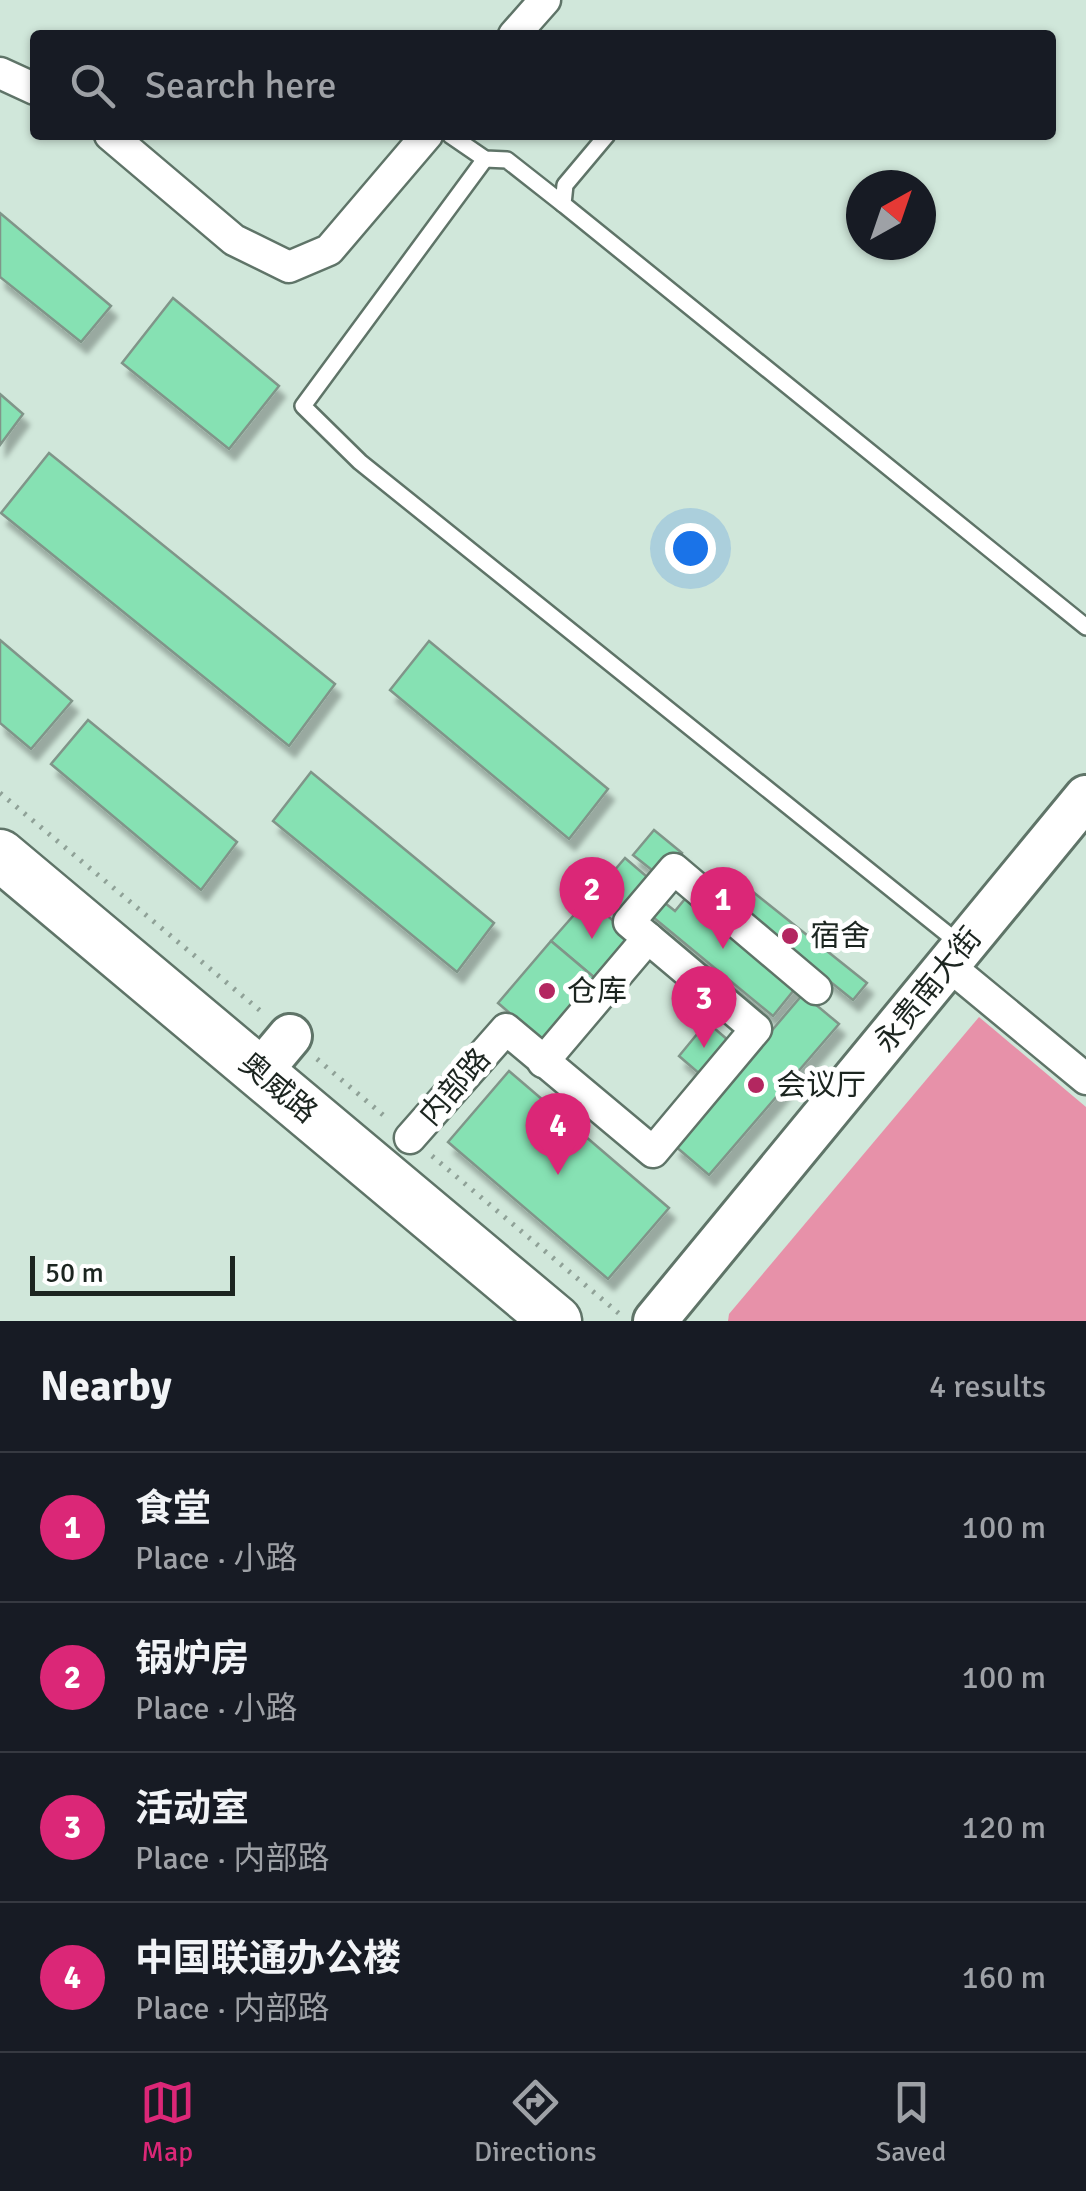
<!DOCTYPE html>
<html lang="en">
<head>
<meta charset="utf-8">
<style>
	:root { --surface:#171b24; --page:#20242c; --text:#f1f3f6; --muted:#9ea1a6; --line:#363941; --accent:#db2777 }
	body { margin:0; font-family:Signika,"Noto Sans SC",sans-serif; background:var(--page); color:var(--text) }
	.compass { position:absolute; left:846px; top:170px; width:90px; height:90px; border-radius:50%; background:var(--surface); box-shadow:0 2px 8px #0004; rotate:40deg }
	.scale { position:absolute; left:30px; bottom:25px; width:205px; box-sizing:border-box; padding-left:10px; border:5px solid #1c2520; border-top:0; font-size:28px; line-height:35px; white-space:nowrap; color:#1c2520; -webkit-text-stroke:8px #fff; paint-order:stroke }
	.you { position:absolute; left:690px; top:548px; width:35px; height:35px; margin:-25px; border:8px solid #fff; border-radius:50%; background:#1a73e8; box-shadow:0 0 0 15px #1a73e833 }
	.badge { display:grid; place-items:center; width:65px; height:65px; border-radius:50%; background:var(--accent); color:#fff; font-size:32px; font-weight:700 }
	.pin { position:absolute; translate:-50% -82px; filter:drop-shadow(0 2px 5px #0008) }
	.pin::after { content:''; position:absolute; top:52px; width:35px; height:30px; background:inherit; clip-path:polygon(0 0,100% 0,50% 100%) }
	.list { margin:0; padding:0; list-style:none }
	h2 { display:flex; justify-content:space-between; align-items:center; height:130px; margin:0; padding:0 40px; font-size:42px }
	h2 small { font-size:32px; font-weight:400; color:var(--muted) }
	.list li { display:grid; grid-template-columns:65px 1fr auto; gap:30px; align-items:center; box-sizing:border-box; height:150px; padding:0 40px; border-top:2px solid var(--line) }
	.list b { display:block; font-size:38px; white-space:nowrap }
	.list p { margin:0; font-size:32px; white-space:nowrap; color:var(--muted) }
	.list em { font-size:32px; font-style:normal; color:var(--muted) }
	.icon { flex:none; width:55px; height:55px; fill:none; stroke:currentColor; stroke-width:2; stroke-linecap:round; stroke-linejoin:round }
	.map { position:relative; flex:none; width:1086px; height:1321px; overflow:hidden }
	.search { position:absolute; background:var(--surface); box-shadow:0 2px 8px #0004; left:30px; right:30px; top:30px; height:110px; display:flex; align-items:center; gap:25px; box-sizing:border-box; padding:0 35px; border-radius:10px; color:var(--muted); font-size:38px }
	.sheet { height:730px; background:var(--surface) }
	nav { display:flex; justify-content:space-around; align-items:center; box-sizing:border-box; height:140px; border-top:2px solid var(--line); background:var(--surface); font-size:28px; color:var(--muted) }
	nav a { display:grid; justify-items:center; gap:5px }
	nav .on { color:var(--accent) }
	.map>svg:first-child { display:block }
	.green { fill:#e791a9 }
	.building { fill:#86e1b3; stroke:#809589; stroke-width:2.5; filter:url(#shadow) }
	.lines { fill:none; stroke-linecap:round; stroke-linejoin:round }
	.lane-casing { stroke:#5f7468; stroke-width:20 }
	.street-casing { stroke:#5f7468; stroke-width:35 }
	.secondary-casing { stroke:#5f7468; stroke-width:48 }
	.primary-casing { stroke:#5f7468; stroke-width:55 }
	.path { stroke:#8fa197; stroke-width:5; stroke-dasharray:2.5 8; stroke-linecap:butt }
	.lane { stroke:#fff; stroke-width:15 }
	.street { stroke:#fff; stroke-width:30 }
	.secondary { stroke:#fff; stroke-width:42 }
	.primary { stroke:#fff; stroke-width:50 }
	.poi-dot { fill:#b32760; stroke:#fff; stroke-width:4 }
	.labels { text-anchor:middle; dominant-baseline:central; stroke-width:10; stroke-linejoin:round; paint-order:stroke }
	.poi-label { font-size:30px; fill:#1c2520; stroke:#fff; text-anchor:start }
	.street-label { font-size:30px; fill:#1c2520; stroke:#fff }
</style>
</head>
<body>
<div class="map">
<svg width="1086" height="1321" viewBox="0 0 1086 1321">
	<defs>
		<filter id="shadow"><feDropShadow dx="6" dy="11" stdDeviation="2.5" flood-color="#0004"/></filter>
	</defs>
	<rect width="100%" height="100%" fill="#d0e7da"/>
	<path class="green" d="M979 1017 1086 1107V1321H728L729 1314Z"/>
	<g class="building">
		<path d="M0 213 111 306 81 342 0 277Z"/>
		<path d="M173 298 279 386 229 449 122 363Z"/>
		<path d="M0 394 23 414 0 445Z"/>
		<path d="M49 453 335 684 289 746 1 513Z"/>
		<path d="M0 640 72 701 31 749 0 723Z"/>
		<path d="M429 641 608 789 569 839 390 690Z"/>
		<path d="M88 720 237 842 201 890 51 764Z"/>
		<path d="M311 772 494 923 457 972 273 821Z"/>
		<path d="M654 830 682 853 662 878 633 855Z"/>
		<path d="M625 858 653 882 623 917 595 893Z"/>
		<path d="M728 872 867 983 853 1000 714 888Z"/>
		<path d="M689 894 798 985 773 1016 648 913 660 899 675 911Z"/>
		<path d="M588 899 632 937 596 979 551 941Z"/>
		<path d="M551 941 596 979 542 1041 498 1003Z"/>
		<path d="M803 994 839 1024 709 1175 674 1145Z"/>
		<path d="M707 1022 729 1041 701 1075 679 1056Z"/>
		<path d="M509 1071 669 1208 608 1279 448 1142Z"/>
	</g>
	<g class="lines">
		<g class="lane-casing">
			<g id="lane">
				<path d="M450 135 485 159 507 160 563 204"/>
				<path d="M607 135 565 185 563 204 1086 627"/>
				<path d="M485 159 303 406 360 462 960 944"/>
			</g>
		</g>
		<g class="street-casing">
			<g id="street">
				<path d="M514 35 545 0"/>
				<path d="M0 73 35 89"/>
				<path d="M110 135 234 240 289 267 329 250 427 135"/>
				<path d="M948 965 1086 1079"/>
				<path d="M543 1062 648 938"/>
				<path d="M410 1138 506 1029 653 1152 756 1029 629 922 674 869 816 989"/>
			</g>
		</g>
		<g class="secondary-casing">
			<g id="secondary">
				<path d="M259 1073 290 1036"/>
				<path d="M655 1321 1086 797"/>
			</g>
		</g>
		<g class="primary-casing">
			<path id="primary" d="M0 855 556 1321"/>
		</g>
		<g class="path">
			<path d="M0 793 263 1013"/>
			<path d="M317 1059 389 1120"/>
			<path d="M432 1156 622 1316"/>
		</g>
		<use href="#lane" class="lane"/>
		<use href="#street" class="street"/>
		<use href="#secondary" class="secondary"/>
		<use href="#primary" class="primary"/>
	</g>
	<g class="poi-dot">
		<circle cx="790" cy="936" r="10"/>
		<circle cx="547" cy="991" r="10"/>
		<circle cx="756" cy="1085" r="10"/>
	</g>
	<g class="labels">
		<g class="poi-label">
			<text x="810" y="936">宿舍</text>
			<text x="567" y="991">仓库</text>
			<text x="776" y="1085">会议厅</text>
		</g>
		<g class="street-label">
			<text transform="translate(928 990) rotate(-51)">永贵南大街</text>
			<text transform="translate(455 1087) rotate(-49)">内部路</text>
			<text transform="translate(278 1088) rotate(40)">奥威路</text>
		</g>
	</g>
</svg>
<svg class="compass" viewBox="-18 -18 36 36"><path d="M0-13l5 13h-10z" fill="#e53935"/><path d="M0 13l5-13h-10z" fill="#9ea1a6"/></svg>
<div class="scale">50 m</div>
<div class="you"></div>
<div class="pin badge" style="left:723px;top:949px">1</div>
<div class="pin badge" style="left:592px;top:939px">2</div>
<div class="pin badge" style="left:704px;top:1048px">3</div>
<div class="pin badge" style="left:558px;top:1175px">4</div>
<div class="search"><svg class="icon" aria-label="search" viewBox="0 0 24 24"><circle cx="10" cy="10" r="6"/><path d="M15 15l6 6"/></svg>Search here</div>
</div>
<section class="sheet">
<h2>Nearby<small>4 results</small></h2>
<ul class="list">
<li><span class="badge">1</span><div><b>食堂</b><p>Place · 小路</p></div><em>100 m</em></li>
<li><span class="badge">2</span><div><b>锅炉房</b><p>Place · 小路</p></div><em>100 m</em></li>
<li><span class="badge">3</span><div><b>活动室</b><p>Place · 内部路</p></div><em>120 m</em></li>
<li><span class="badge">4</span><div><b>中国联通办公楼</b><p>Place · 内部路</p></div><em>160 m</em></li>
</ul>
</section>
<nav>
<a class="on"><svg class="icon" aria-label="map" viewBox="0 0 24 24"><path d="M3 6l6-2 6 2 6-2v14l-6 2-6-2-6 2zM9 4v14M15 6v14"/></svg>Map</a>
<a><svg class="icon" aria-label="directions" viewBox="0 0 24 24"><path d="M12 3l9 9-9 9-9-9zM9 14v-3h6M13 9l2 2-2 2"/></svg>Directions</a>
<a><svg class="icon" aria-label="saved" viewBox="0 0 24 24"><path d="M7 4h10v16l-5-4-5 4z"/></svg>Saved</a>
</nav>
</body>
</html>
